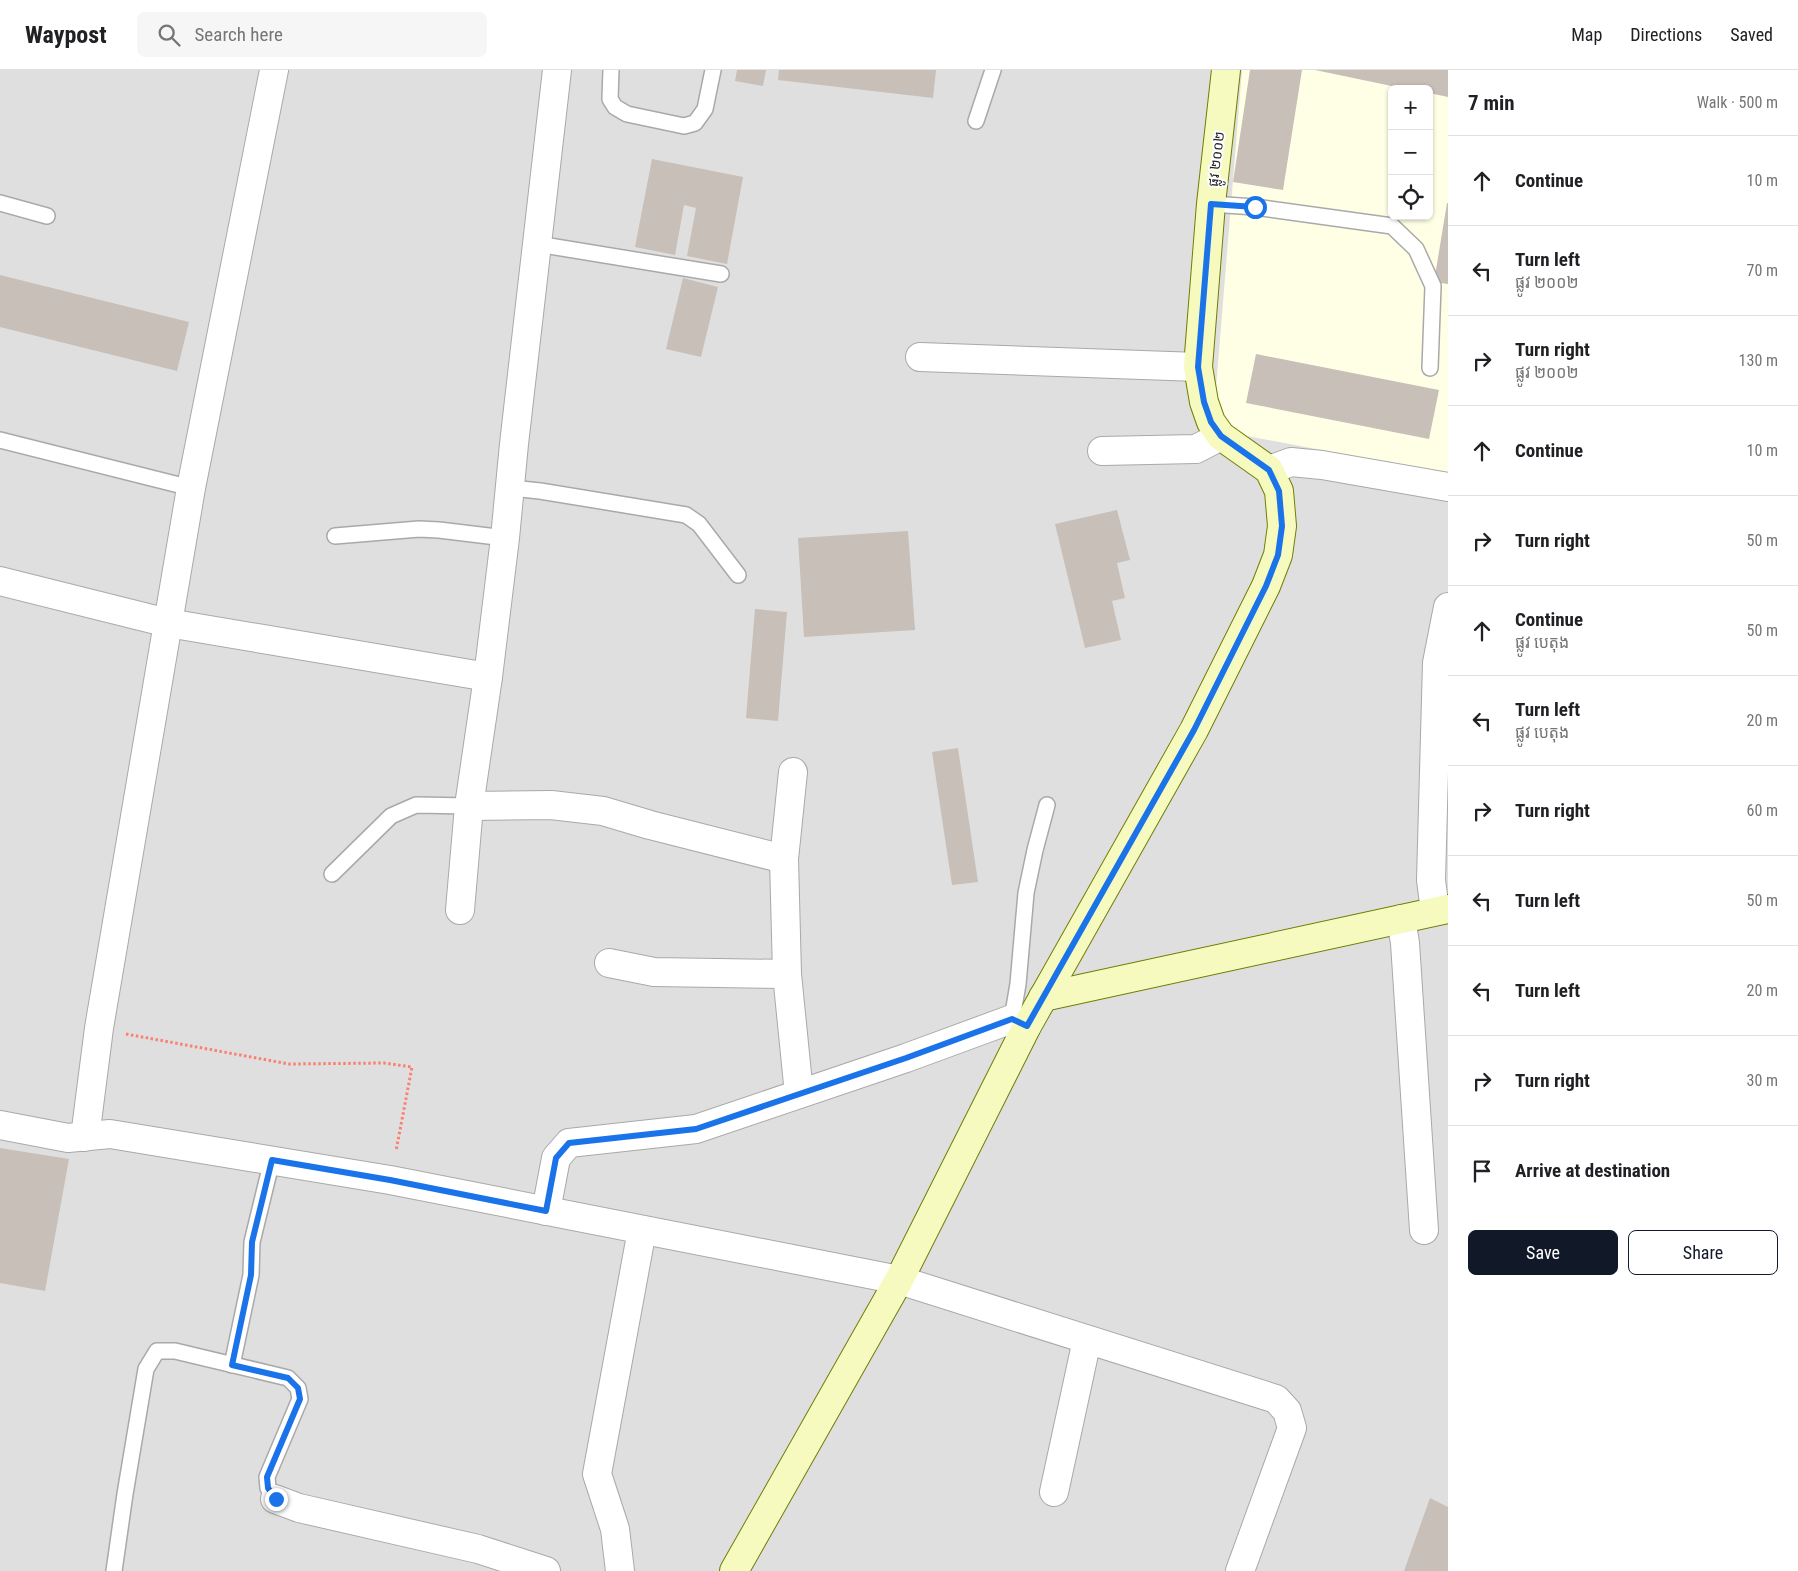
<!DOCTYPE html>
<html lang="en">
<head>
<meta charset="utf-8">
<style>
	:root { --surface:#fff; --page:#f6f6f6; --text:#202124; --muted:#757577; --line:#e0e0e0; --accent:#111827 }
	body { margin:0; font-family:"Roboto Condensed","Noto Sans Khmer",sans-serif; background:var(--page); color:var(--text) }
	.controls { position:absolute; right:15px; top:15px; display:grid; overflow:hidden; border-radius:8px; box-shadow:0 1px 4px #0004 }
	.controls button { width:45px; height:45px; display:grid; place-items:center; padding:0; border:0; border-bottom:1px solid var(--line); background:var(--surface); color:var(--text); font:25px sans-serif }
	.stop { position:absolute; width:15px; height:15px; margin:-11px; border:4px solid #1a73e8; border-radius:50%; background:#fff }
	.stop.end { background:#1a73e8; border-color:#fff; box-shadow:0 1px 5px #0008 }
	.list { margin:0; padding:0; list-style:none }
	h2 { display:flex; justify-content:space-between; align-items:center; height:65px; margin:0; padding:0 20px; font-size:21px }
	h2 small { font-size:16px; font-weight:400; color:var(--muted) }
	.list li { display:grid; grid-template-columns:32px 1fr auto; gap:15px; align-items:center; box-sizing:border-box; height:90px; padding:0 20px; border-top:1px solid var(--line) }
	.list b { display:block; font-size:19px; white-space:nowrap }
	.list p { margin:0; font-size:16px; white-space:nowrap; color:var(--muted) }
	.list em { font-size:16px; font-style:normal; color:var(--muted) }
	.actions { display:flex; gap:10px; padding:15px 20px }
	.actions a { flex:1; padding:11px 0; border:1px solid var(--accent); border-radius:8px; text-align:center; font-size:18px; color:var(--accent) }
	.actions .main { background:var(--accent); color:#fff }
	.icon { flex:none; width:28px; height:28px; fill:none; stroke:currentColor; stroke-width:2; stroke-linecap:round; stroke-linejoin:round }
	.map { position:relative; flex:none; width:1448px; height:1501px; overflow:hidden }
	header { display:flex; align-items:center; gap:30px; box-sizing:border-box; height:70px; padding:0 25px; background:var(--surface); border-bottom:1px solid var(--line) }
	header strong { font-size:24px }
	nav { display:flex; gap:28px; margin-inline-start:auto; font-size:18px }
	.search { width:350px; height:45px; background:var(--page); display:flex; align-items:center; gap:12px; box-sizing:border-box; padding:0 18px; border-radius:8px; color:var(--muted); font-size:19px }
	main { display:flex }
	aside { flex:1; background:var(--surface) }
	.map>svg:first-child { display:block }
	.residential { fill:#e0dfdf; fill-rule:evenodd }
	.education { fill:#ffffe5; fill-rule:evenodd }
	.building { fill:#c7bfb8 }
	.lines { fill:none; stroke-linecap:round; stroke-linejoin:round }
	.lane-casing { stroke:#a9a9a9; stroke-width:18 }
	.street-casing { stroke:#a9a9a9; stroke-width:30 }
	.secondary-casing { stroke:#707d05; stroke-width:30 }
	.path { stroke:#fa8072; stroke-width:3; stroke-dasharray:2.5 2.5; stroke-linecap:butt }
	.lane { stroke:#fff; stroke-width:15 }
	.street { stroke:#fff; stroke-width:28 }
	.secondary { stroke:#f7fabf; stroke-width:28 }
	.route { stroke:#1a73e8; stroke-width:6 }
	.labels { text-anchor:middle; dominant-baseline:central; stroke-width:4; stroke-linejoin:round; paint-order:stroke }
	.street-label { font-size:14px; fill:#222; stroke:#fff }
</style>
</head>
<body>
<header>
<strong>Waypost</strong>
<div class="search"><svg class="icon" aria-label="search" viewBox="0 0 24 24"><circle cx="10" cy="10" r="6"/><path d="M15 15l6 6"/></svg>Search here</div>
<nav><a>Map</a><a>Directions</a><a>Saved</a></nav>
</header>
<main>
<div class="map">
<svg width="1448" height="1501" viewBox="0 0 1448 1501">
	<rect width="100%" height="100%" fill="#f2efe9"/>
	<path class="residential" d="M0 0H1448V1501H0ZM1392 19H1429V146H1392Z"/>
	<path class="education" d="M1242 0H1448V404L1231 363 1215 330ZM1392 19H1429V146H1392Z"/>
	<g class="building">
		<path d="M737 0H766L763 16 735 11Z"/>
		<path d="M779 0H936L933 28 778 10Z"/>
		<path d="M1250 0H1302L1283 120 1233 112Z"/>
		<path d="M1315 0H1448V27L1429 23V19H1406Z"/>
		<path d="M652 89 743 107 727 194 687 186 696 138 684 135 675 185 635 177Z"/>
		<path d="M1447 133H1448V214L1434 212Z"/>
		<path d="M0 205 189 252 177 301 0 257Z"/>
		<path d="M683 208 718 217 701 287 666 279Z"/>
		<path d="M1256 284 1439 320 1429 369 1246 333Z"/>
		<path d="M1117 440 1130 490 1117 493 1125 528 1112 531 1121 570 1085 578 1055 454Z"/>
		<path d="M908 461 915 560 804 567 798 468Z"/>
		<path d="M755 539 787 542 778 651 746 648Z"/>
		<path d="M958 678 978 812 952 815 932 682Z"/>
		<path d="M0 1078 69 1089 45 1221 0 1213Z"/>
		<path d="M1430 1428 1448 1437V1501H1404Z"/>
	</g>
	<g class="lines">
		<g class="lane-casing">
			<g id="lane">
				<path d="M611 0 610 29 615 37 627 44 684 56 695 53 705 39 713 0"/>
				<path d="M976 51 993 0"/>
				<path d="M0 133 47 146"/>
				<path d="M1211 134 1255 137 1392 156 1416 179 1433 216 1430 298"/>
				<path d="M537 174 721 204"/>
				<path d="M0 370 191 418"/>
				<path d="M511 418 540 421 686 445 699 454 738 505"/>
				<path d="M335 466 419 459 439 460 505 468"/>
				<path d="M332 804 391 746 416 735 469 736"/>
				<path d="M1012 949 1018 914 1026 823 1035 780 1047 735"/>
				<path d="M232 1295 251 1205 252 1172 272 1090"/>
				<path d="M114 1501 125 1424 146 1299 157 1281H175L288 1308 298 1318 300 1329 267 1407 268 1418 275 1429"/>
			</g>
		</g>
		<g class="street-casing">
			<g id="street">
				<path d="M920 287 1198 297"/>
				<path d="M1102 381 1196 379 1221 366"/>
				<path d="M1269 400 1291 392 1322 395 1448 417"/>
				<path d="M0 511 168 553 488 607"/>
				<path d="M793 702 784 789 787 904 799 1024"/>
				<path d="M469 736 551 735 603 741 650 755 784 789"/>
				<path d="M460 840 469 736 488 607 505 468 514 374 557 0"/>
				<path d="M1435 841 1431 810 1437 593 1448 537"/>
				<path d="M1401 849 1405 873 1424 1160"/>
				<path d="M609 893 654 902 787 904"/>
				<path d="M0 1055 68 1068 110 1064 390 1110 899 1210 1276 1329 1287 1341 1292 1358 1240 1501"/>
				<path d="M85 1067 99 958 191 418 274 0"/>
				<path d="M546 1141 556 1088 569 1073 696 1059 906 988 1012 949 1027 956"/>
				<path d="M1054 1422 1087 1270"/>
				<path d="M275 1429 299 1438 478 1479 546 1501"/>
				<path d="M620 1501 615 1459 597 1404 642 1160"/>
			</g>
		</g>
		<g class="secondary-casing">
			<g id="secondary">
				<path d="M1043 927 1448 839"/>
				<path d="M734 1501 899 1210 1027 956 1194 660 1266 516 1278 485 1282 456 1279 421 1269 400 1221 366 1211 352 1204 332 1198 297 1211 134 1226 0"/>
			</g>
		</g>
		<path class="path" d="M126 964 289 994 384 993 412 997 396 1081"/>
		<use href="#lane" class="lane"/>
		<use href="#street" class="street"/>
		<use href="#secondary" class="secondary"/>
	</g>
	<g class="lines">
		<path class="route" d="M276 1429 268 1418 267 1407 300 1329 298 1318 288 1308 232 1295 251 1205 252 1172 272 1090 390 1110 546 1141 556 1088 569 1073 696 1059 906 988 1012 949 1027 956 1194 660 1266 516 1278 485 1282 456 1279 421 1269 400 1221 366 1211 352 1204 332 1198 297 1211 134 1255 137"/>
	</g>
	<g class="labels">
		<g class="street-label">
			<text transform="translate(1216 89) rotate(-83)">ផ្លូវ ២០០២</text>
		</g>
	</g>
</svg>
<div class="controls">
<button>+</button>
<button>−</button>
<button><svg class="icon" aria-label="locate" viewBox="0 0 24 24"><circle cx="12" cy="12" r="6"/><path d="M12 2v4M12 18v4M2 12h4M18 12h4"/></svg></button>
</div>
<div class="stop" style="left:1255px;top:137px"></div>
<div class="stop end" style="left:276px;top:1429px"></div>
</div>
<aside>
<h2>7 min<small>Walk · 500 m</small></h2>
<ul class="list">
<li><svg class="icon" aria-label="ahead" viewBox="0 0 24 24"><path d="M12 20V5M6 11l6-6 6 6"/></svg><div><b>Continue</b></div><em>10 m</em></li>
<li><svg class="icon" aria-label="left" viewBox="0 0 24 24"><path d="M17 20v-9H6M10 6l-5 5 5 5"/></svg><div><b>Turn left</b><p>ផ្លូវ ២០០២</p></div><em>70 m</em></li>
<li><svg class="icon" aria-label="right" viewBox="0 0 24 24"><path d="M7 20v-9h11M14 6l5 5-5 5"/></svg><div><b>Turn right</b><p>ផ្លូវ ២០០២</p></div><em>130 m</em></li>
<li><svg class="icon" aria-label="ahead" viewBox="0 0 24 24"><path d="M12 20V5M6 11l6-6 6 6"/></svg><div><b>Continue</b></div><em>10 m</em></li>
<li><svg class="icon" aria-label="right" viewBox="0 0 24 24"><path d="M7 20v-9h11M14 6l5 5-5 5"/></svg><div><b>Turn right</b></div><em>50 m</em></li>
<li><svg class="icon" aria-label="ahead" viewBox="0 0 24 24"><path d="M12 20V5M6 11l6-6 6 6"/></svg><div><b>Continue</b><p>ផ្លូវ បេតុង</p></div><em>50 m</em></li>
<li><svg class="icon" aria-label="left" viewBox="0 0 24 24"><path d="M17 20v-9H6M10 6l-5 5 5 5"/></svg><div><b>Turn left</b><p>ផ្លូវ បេតុង</p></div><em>20 m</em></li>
<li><svg class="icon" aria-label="right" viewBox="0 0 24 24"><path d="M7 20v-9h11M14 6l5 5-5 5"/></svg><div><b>Turn right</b></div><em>60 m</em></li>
<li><svg class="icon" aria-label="left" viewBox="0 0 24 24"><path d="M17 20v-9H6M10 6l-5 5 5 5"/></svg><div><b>Turn left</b></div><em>50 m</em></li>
<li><svg class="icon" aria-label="left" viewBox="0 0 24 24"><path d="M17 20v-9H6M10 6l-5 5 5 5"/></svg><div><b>Turn left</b></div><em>20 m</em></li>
<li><svg class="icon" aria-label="right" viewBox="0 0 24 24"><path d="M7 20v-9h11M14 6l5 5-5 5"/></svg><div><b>Turn right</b></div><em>30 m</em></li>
<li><svg class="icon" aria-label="arrive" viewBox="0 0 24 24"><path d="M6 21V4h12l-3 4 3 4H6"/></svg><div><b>Arrive at destination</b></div></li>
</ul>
<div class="actions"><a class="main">Save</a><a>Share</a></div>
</aside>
</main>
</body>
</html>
